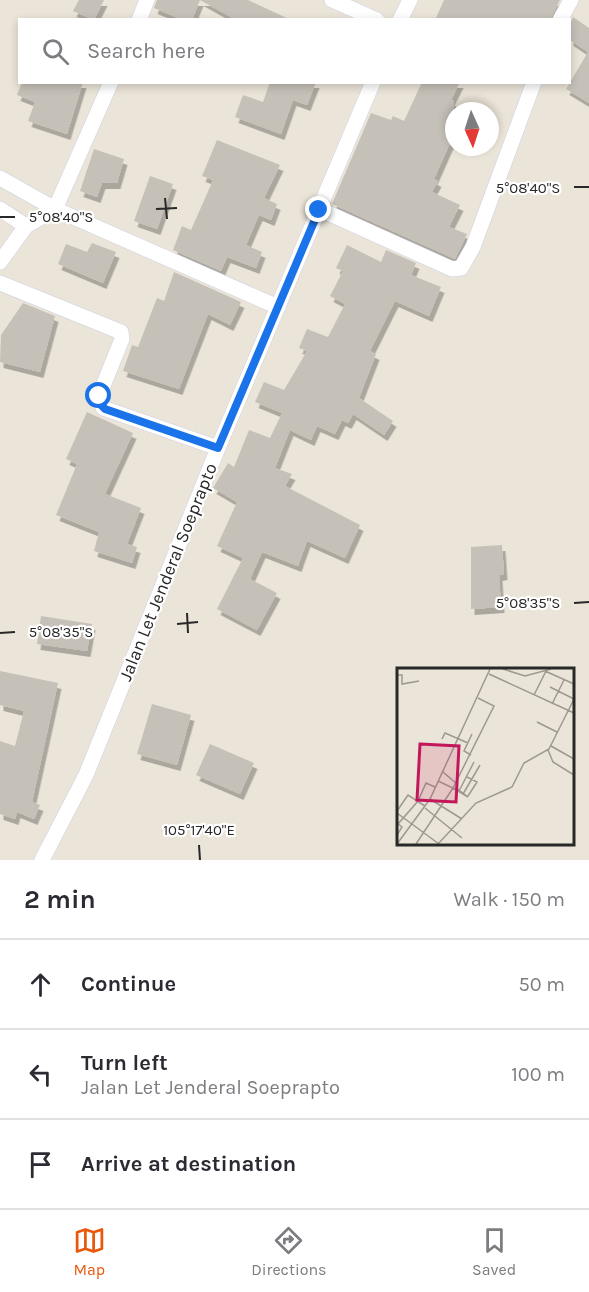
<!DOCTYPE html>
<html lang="en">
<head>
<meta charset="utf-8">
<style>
	:root { --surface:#fff; --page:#f2f2f3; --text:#2b2b33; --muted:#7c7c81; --line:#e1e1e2; --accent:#ea580c }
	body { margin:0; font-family:Karla,sans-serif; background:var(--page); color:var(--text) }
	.compass { position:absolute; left:445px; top:102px; width:54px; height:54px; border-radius:50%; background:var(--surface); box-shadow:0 3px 9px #0003; rotate:177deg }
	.stop { position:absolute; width:18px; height:18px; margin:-14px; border:4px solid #1a73e8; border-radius:50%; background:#fff }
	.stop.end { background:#1a73e8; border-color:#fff; box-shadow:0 2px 6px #0008 }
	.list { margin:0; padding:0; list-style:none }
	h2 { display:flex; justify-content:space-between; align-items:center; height:78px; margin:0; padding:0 24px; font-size:26px }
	h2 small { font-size:20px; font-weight:400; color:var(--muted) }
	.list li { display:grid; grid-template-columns:39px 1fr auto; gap:18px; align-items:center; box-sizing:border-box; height:90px; padding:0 24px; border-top:2px solid var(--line) }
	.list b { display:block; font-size:22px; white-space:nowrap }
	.list p { margin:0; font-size:20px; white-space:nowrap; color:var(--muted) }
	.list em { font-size:20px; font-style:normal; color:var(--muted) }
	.icon { flex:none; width:33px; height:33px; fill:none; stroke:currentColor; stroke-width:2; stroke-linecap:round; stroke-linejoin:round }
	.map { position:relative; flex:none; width:589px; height:860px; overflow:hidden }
	.search { position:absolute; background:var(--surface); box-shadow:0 3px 9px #0003; left:18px; right:18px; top:18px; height:66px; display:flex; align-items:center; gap:15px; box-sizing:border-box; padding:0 21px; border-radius:0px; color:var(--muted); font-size:22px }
	.sheet { height:348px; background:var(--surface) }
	nav { display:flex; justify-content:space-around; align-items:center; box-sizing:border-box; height:84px; border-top:2px solid var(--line); background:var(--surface); font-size:16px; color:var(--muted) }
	nav a { display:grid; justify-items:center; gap:3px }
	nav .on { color:var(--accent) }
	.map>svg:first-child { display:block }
	.building { fill:#c6c1b8; filter:url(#shadow) }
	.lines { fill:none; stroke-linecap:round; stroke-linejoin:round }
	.minor-casing { stroke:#cdd0e2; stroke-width:16 }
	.minor { stroke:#fff; stroke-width:15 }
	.route { stroke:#1a73e8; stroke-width:8 }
	.ticks { fill:none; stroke:#282828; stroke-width:2 }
	.labels { text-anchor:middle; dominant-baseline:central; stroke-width:4.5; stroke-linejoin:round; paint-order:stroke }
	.street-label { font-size:18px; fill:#282828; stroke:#fff }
	.inset-road { fill:none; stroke:#9d9992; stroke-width:1.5 }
	.view { fill:#c2185b; fill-opacity:0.15; stroke:#c2185b; stroke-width:3 }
	.inset-edge { fill:none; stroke:#282828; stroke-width:3 }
	.ticks-label { font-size:15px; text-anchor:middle; fill:#282828; stroke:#fff; stroke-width:4.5; stroke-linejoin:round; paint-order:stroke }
</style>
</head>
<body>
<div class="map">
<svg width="589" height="860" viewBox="0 0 589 860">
	<defs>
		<filter id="shadow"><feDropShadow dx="3.5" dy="6" stdDeviation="0" flood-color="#0004"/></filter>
	</defs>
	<rect width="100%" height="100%" fill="#ebe4d8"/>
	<g class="building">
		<path d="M79 0H104L94 20 73 11Z"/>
		<path d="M157 0H200L192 20H183L154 8Z"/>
		<path d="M200 0H248L291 20H236Z"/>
		<path d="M444 0H560L550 20H435Z"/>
		<path d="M573 17 589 28V103L566 89 588 52 570 40V23Z"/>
		<path d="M22 82H83L67 134 28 121 35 102 17 95Z"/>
		<path d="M270 82H316L307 105 293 100 281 134 235 117 243 95 263 102Z"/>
		<path d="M422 82H460L451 100 454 101V144L450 143 434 179 438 181 432 192 460 205 449 227 467 234 455 259 332 204 371 113 391 120 393 116 404 121Z"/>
		<path d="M217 140 280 165 264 198 277 204 271 220 259 215 246 245 262 252 256 268 227 257 221 271 173 250 182 226 191 230 213 180 202 176Z"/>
		<path d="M94 149 124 159 117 183H102L97 197 80 191Z"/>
		<path d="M150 176 173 184 157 229 134 221Z"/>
		<path d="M92 243 116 252 103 283 58 264 66 244 87 252Z"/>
		<path d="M347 245 381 262 386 250 416 263 411 275 441 287 429 316 395 301 370 351 376 354 359 398 393 421 384 435 353 414 348 423 342 420 335 434 317 426 311 440 290 430 275 468 292 474 285 486 360 525 345 558 307 541 298 566 262 552 250 579 277 593 257 630 217 609 243 558 217 546 237 502 213 488 228 463 234 467 249 430 270 438 282 413 255 402 264 382 284 390 307 351 299 348 307 329 328 337 345 304 330 296 343 271 336 268Z"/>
		<path d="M174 272 241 302 230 325 208 314 179 389 123 371 132 345 138 347 157 298 164 301Z"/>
		<path d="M23 303 55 316 40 372 0 362 1 335Z"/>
		<path d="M87 412 133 433 105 494 141 508 127 544 137 547 132 563 94 551 99 532 56 515 77 464 66 459Z"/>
		<path d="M502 545 504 574 499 575 501 607 471 609V547Z"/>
		<path d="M41 616 92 624 87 651 37 644Z"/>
		<path d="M0 671 58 683 32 802 40 805 34 819 17 812 15 819 0 814V741L15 746 24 711 0 705Z"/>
		<path d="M152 704 191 715 177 765 137 754Z"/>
		<path d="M210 744 254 763 240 794 196 775Z"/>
	</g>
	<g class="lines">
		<g class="minor-casing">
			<g id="minor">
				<path d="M332 0 377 20"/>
				<path d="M139 20 147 0"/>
				<path d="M400 20 410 0"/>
				<path d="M560 20 571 0"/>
				<path d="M111 82 55 209 278 307"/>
				<path d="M0 178 55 209"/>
				<path d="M0 209 26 226"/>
				<path d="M319 209 452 269 461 268 473 247 534 82"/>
				<path d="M0 262 26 226 55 209"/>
				<path d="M0 283 121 332 122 339 99 396 103 408 218 448"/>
				<path d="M42 860 86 775 218 448 373 82"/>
			</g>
		</g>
		<use href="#minor" class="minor"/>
	</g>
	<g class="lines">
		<path class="route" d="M99 396 100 404 105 409 218 448 319 210"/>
	</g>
	<path class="ticks" d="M574 187H589M165 198 167 219M156 209 177 208M0 217H15M574 603 589 602M187 613 188 633M177 624 198 622M0 633 15 632M199 845 200 860"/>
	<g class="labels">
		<g class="street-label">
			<text transform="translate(168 572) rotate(-68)">Jalan Let Jenderal Soeprapto</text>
		</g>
	</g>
	<g transform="translate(397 668)">
		<rect width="177" height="177" fill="#ebe4d8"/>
		<path class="inset-road" d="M106 1 128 8 154 1M148 3 177 16M92 6 177 45M0 7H5V16L22 13M153 19 177 31M137 27 149 3M155 36 167 12M140 54 160 64M45 71 48 65 71 75M154 78 177 91M151 82 156 94 177 107M74 87 67 83 75 66M46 104 60 116M70 109 80 114 71 128M58 119 71 129 56 120 97 38 81 30M62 123 77 94M66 126 83 97M33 131 65 151M28 140 65 170M0 143 11 127 28 138M0 145 42 176M0 167 5 159 1 156 21 133 29 115 38 119M0 176 33 131 93 1M19 176 56 120 41 113M41 176 79 135 115 119 127 95 152 81 177 31"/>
		<path class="view" d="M23 76 62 78 59 134 20 132Z"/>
		<rect width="177" height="177" class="inset-edge"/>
	</g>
	<g class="ticks-label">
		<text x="528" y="193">5°08'40"S</text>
		<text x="61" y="222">5°08'40"S</text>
		<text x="528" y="608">5°08'35"S</text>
		<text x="61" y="637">5°08'35"S</text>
		<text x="199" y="835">105°17'40"E</text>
	</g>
</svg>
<svg class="compass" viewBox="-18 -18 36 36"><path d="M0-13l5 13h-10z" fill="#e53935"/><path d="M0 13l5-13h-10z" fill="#7c7c81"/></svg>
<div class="stop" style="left:99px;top:396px"></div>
<div class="stop end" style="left:319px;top:210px"></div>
<div class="search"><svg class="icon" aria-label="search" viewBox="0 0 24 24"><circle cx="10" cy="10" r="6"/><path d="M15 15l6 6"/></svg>Search here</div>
</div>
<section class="sheet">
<h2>2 min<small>Walk · 150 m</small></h2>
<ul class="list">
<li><svg class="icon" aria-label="ahead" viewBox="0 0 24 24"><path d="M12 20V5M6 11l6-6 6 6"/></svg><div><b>Continue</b></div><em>50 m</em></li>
<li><svg class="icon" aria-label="left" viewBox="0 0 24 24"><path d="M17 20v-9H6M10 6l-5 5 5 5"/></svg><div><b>Turn left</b><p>Jalan Let Jenderal Soeprapto</p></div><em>100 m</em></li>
<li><svg class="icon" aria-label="arrive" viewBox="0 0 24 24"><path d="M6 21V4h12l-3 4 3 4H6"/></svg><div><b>Arrive at destination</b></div></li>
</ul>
</section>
<nav>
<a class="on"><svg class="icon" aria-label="map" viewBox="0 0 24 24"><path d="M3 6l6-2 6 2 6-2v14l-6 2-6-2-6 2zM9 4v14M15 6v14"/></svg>Map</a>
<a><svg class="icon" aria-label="directions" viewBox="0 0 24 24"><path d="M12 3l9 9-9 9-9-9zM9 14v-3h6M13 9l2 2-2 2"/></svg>Directions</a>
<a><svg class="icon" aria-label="saved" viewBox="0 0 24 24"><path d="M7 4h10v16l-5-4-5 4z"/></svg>Saved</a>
</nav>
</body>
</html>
